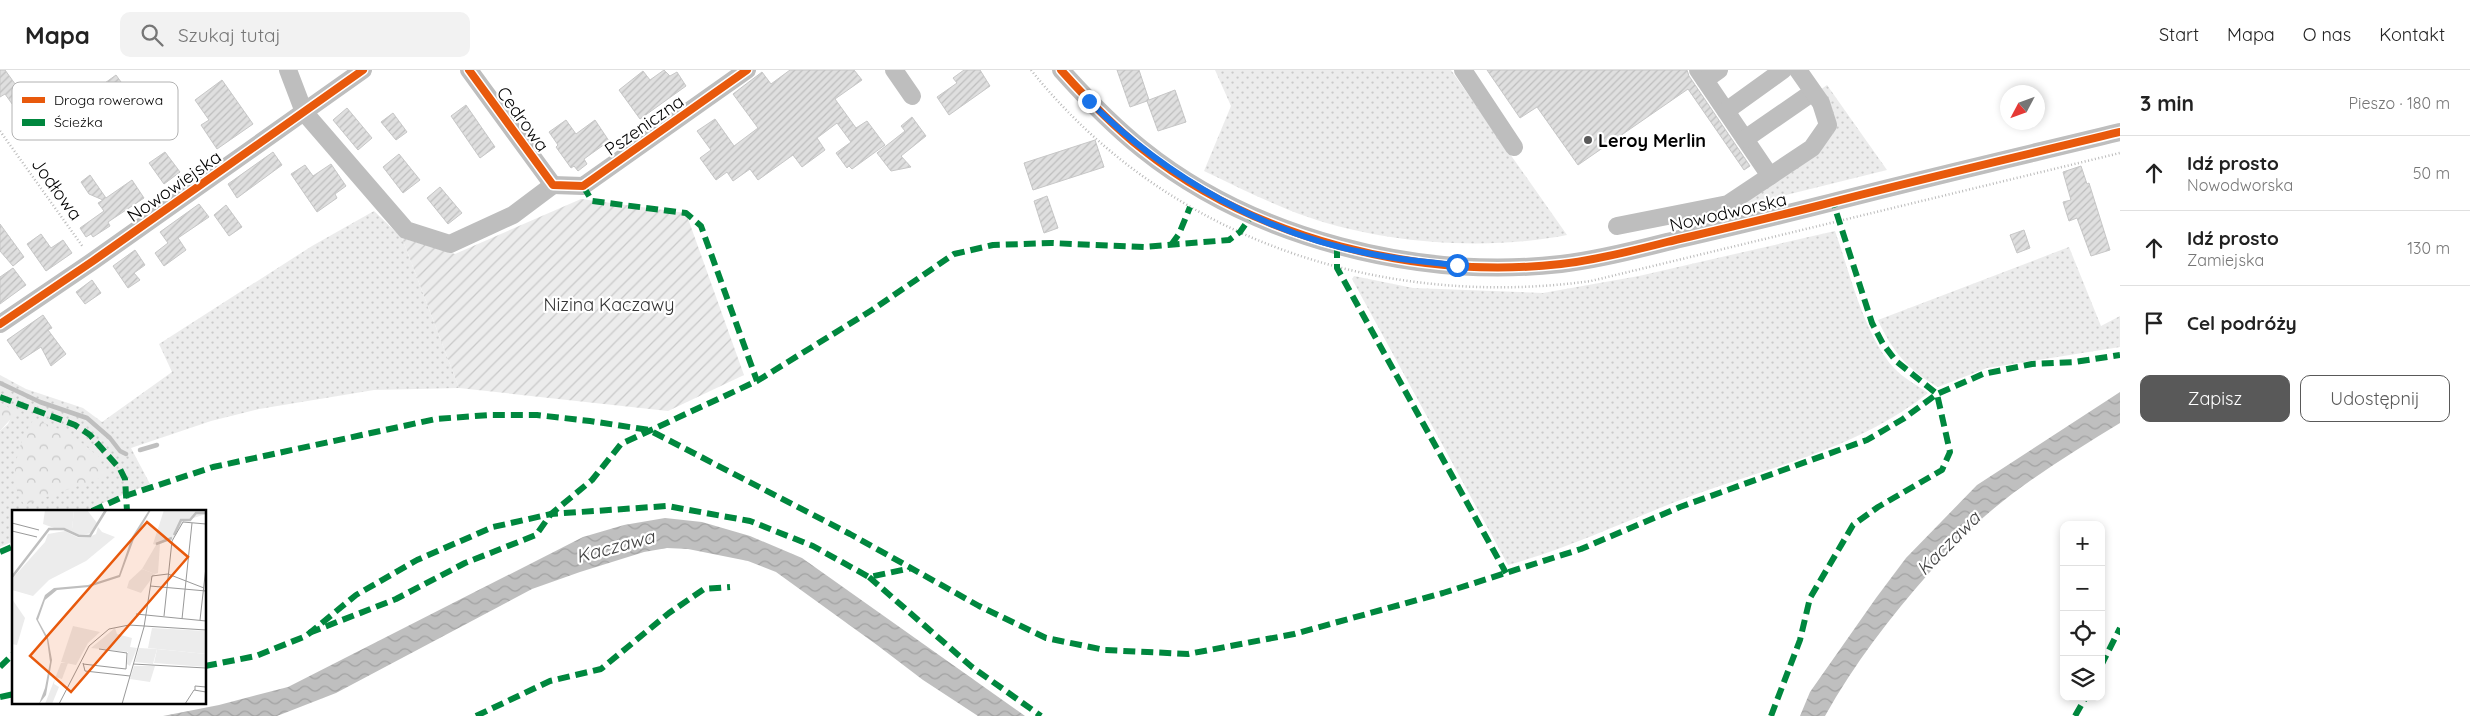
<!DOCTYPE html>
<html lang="pl">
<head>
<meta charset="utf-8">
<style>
	:root { --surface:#fff; --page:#f2f2f2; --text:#222; --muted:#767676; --line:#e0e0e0; --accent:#595959 }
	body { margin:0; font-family:Quicksand,sans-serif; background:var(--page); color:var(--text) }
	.controls { position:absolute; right:15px; bottom:15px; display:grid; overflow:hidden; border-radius:10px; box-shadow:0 2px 8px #0003 }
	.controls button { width:45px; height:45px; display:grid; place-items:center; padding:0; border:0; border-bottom:1px solid var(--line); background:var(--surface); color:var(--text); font:25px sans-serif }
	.compass { position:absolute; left:2000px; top:15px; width:45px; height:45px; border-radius:50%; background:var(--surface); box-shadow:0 2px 8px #0003; rotate:229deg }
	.stop { position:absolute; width:15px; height:15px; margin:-11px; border:4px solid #1a73e8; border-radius:50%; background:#fff }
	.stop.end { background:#1a73e8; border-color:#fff; box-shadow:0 1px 5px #0008 }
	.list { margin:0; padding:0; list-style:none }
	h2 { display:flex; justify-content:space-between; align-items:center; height:65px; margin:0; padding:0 20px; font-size:21px }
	h2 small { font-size:16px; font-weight:400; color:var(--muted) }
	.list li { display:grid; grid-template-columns:32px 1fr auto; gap:15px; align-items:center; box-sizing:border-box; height:75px; padding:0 20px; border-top:1px solid var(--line) }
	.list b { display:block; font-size:19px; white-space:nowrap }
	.list p { margin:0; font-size:16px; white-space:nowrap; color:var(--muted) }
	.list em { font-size:16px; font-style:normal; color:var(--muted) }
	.actions { display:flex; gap:10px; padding:15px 20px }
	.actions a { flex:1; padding:11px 0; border:1px solid var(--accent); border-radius:10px; text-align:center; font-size:18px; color:var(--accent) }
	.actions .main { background:var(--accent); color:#fff }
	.icon { flex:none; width:28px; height:28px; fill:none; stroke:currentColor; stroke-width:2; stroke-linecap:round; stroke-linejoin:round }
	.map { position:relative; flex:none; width:2120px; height:646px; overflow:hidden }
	header { display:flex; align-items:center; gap:30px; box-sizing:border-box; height:70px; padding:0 25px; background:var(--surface); border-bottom:1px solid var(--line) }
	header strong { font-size:24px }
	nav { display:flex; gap:28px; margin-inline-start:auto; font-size:18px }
	.search { width:350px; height:45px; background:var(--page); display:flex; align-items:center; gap:12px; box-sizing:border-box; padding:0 18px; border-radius:10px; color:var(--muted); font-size:19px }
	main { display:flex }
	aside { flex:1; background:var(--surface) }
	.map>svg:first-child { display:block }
	.grass { fill:url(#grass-dots) }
	.forest { fill:url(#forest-crowns) }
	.garden { fill:url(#garden-furrows) }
	.water { fill:url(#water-waves) }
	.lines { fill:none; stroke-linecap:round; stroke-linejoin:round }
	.stream { stroke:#bfbfbf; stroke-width:4.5 }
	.building { fill:url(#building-hatch); stroke:#c7c7c7 }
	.path { stroke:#b9b9b9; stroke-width:2.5; stroke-dasharray:1 2.5; stroke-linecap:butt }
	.minor { stroke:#bebebe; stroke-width:18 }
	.quiet { stroke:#00873e; stroke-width:6; stroke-dasharray:12 6; stroke-linecap:butt }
	.cycleway-casing { stroke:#fff; stroke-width:11 }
	.cycleway { stroke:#e8590c; stroke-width:8 }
	.route { stroke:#1a73e8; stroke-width:6 }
	.poi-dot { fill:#595959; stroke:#fff; stroke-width:2 }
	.labels { text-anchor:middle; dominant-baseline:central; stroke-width:4.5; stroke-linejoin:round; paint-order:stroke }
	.street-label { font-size:18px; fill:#000; stroke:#fff }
	.poi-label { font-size:18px; font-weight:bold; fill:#000; stroke:#fff; text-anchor:start }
	.park-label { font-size:18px; fill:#333; stroke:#fff }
	.water-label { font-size:19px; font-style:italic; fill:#444; stroke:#fff }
	.inset-river { fill:none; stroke:#bfbfbf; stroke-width:2.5 }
	.inset-road { fill:none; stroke:#999; stroke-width:1 }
	.view { fill:#e8590c; fill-opacity:0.15; stroke:#e8590c; stroke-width:2.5 }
	.inset-edge { fill:none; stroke:#000; stroke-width:2.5 }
	.key { fill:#fff; stroke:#b2b2b2; stroke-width:1 }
	.key-label { font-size:14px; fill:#000 }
</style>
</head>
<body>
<header>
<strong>Mapa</strong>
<div class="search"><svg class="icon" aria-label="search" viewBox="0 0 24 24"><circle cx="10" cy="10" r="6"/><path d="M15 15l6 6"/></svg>Szukaj tutaj</div>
<nav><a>Start</a><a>Mapa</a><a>O nas</a><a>Kontakt</a></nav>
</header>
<main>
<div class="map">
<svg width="2120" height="646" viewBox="0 0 2120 646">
	<defs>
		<pattern id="grass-dots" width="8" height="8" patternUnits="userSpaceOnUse" patternTransform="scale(1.25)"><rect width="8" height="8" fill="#ececec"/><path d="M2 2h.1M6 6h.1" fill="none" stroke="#c9c9c9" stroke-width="1.8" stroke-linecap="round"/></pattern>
		<pattern id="forest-crowns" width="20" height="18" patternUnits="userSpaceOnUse" patternTransform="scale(1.25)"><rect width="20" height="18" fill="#ececec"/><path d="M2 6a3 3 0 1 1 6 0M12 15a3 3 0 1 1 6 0" fill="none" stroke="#c9c9c9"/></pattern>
		<pattern id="garden-furrows" width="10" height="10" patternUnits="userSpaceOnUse" patternTransform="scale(1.25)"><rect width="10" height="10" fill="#ececec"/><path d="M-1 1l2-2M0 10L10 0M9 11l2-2" fill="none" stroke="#c9c9c9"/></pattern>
		<pattern id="water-waves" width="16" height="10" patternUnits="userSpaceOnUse" patternTransform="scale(1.25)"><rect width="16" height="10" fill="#bfbfbf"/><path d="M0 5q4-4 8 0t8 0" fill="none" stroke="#a2a2a2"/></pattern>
		<pattern id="building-hatch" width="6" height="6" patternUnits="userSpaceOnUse" patternTransform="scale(1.25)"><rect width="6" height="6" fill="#dfdfdf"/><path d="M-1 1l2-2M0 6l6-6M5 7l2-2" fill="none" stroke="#bebebe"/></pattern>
	</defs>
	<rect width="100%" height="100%" fill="#fff"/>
	<g class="grass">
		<path d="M1215 0H1451L1567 165C1487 181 1386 174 1308 147 1273 135 1238 117 1204 101L1231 36Z"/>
		<path d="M1827 15 1887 100 1722 141 1832 57 1820 20Z"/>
		<path d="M374 141 402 168 459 318 374 320 259 339 211 351 131 378 150 414 83 441H14V471L0 477V361L8 354 14 341 0 333V305L26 319 83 338 102 352 172 302 159 274 312 176Z"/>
		<path d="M1835 161C1850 203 1864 265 1894 298 1903 308 1917 315 1928 323 1856 381 1760 399 1675 432 1619 454 1566 479 1508 495L1352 209 1354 206 1413 218 1543 223 1639 206Z"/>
		<path d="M2069 177 2101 256 2120 246V277L1987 298 1938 317C1908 300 1892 281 1878 250Z"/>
	</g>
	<g class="forest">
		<path d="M0 333 17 342 0 361Z"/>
		<path d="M34 349 71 364 99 387 106 406 24 435C22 430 17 423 16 417 12 396 21 366 34 349Z"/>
	</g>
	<path class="garden" d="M581 129 686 143 744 305 668 341 459 318 402 168 455 184Z"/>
	<g class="water">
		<path d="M2120 322V353C2071 383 2020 414 1977 453 1960 468 1945 486 1930 502 1890 547 1854 594 1825 646H1800L1810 622 1876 528 1906 488 1977 415Z"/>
		<path d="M665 448 702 452 750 466 802 488 1025 646H978L923 610 877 575 776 502 748 491 688 479 667 478 644 482 580 502 532 519 336 623 277 646H163L219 635 288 617 583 467 624 455Z"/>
	</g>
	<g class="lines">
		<g class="stream">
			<path d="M0 313 40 332 87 348 110 368 120 381 126 384"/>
			<path d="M140 380 157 375"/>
		</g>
	</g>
	<g class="building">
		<path d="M0 0H5L31 36 20 45 5 24 0 27Z"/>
		<path d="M664 0 670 6 677 2 686 16 640 49 619 20 643 1 650 10Z"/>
		<path d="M790 0H854L862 10 835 29 856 58 867 51 885 75 852 99 849 96 847 98 836 83 851 72 837 53 817 68 825 80 802 97 793 85 758 110 750 99 733 111 727 102 716 110 700 88 711 80 697 61 715 49 734 76 758 58 733 24 762 2 771 14Z"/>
		<path d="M964 0H980L990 16 949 45 937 27 957 13 953 8Z"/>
		<path d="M1117 0H1139L1149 30 1175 20 1186 52 1158 61 1147 31 1130 37Z"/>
		<path d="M1487 0H1687L1689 6 1750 96 1744 100 1688 19 1578 95 1537 37 1520 48Z"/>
		<path d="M116 5 126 19 108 32 98 18Z"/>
		<path d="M222 10 253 54 217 79 201 55 209 50 195 30Z"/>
		<path d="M466 35 495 77 480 88 451 46Z"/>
		<path d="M347 38 372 68 358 80 333 50Z"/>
		<path d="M393 43 407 62 396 70 381 52Z"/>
		<path d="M912 47 926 66 901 86 911 97 891 101 877 83 905 61 901 56Z"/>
		<path d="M566 50 576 64 595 50 609 71 584 89 587 94 578 101 574 96 571 98 556 77 558 75 549 62Z"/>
		<path d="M1095 70 1104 97 1033 120 1024 93Z"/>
		<path d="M165 82 180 102 164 114 149 93Z"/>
		<path d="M273 82 282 95 237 128 228 114Z"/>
		<path d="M399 84 420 110 403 123 383 97Z"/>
		<path d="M331 94 346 116 335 124 337 128 317 142 291 104 305 95 313 106Z"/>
		<path d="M2081 96 2087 114 2089 113 2110 180 2091 186 2077 148 2069 151 2063 132 2071 130 2063 102Z"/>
		<path d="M90 105 106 128 132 110 144 128 108 152 110 156 93 167 91 164 86 167 80 158 104 141 98 133 103 130 89 124 81 112Z"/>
		<path d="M440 117 462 143 448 154 427 128Z"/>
		<path d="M1047 126 1058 158 1044 163 1034 131Z"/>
		<path d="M199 134 209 147 178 168 186 180 164 196 155 183 168 173 160 162Z"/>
		<path d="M226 135 242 157 229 166 214 145Z"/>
		<path d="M0 154 24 187 13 196 0 181Z"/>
		<path d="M2024 160 2030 178 2017 183 2010 165Z"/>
		<path d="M41 164 51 178 63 170 72 183 46 201 27 174Z"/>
		<path d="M135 180 145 195 134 203 140 210 128 218 113 196Z"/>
		<path d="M13 198 26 215 0 234V207Z"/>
		<path d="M92 210 101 223 85 234 76 222Z"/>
		<path d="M43 245 52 258 48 260 66 284 51 296 41 277 21 290 7 270Z"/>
	</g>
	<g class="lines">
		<g class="path">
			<path d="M1031 0C1166 169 1380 240 1591 211L2120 83"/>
			<path d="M0 61 83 177"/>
		</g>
		<g class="minor">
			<path d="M288 0 304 42 406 160 450 174 513 145 553 115"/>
			<path d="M469 0 553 115"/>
			<path d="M894 0 912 26"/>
			<path d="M1061 0C1086 28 1112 55 1142 79 1254 169 1419 210 1561 194 1596 190 1632 181 1667 172 1718 160 1770 148 1821 135 1921 109 2021 86 2120 62"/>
			<path d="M1463 0 1514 77"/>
			<path d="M1698 0 1770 106"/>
			<path d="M1705 10 1719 0"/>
			<path d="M1726 41 1783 0"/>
			<path d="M1745 69 1813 22"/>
			<path d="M553 115 583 116 747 0"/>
			<path d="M1617 156 1728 134 1812 78 1828 55 1821 33 1798 0"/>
			<path d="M0 254 93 191 363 0"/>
		</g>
		<g class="quiet">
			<path d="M583 116 592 131 686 143 701 156 757 311"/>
			<path d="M1171 175 1179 164 1190 137"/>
			<path d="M1337 176V198L1506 503"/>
			<path d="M0 327 75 355 90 365 120 399 125 409 127 441"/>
			<path d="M92 441 125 426 213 397 436 349 489 345H537L590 351 649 360 850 464 979 536 1046 568 1105 580 1188 584 1294 564 1443 523 1581 479 1680 437 1867 370 1903 349 1937 324 1983 304 2032 294 2075 292 2120 285"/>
			<path d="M0 482 14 476"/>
			<path d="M869 507 972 597 1041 646"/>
			<path d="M309 563 396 529 465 493 536 465 551 444 592 410 621 374 757 311 872 240 954 184 993 175 1051 173 1144 177 1229 170 1240 162 1252 145"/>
			<path d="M205 596 256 586 306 566 356 525 417 490 493 457 551 444 667 436 750 451 813 476 869 507 912 498"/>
			<path d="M2101 596 2120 558"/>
			<path d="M0 597 14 583"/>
			<path d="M0 627 14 624"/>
			<path d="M476 646 550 611 601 599 669 543 704 519 730 517"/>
			<path d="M1771 646 1800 570 1810 528 1853 455 1878 437 1942 400 1950 382 1937 324 1896 291 1883 274 1872 253 1833 132"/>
			<path d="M2075 646 2086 627"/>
		</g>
		<g class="cycleway-casing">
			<g id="cycleway">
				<path d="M469 0 553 115 583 116 747 0"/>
				<path d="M1061 0C1086 28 1112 55 1142 79 1254 169 1419 210 1561 194 1596 190 1632 181 1667 172 1718 160 1770 148 1821 135 1921 109 2021 86 2120 62"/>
				<path d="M0 254 93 191 363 0"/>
			</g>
		</g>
		<use href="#cycleway" class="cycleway"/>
	</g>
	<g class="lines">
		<path class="route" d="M1089 31C1166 107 1268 167 1377 185 1403 190 1430 192 1457 195"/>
	</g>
	<circle class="poi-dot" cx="1588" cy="70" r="5"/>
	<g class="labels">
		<g class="street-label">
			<text transform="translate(523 49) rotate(54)">Cedrowa</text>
			<text transform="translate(644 55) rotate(-35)">Pszeniczna</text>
			<text transform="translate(174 116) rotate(-35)">Nowowiejska</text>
			<text transform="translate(57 119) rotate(54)">Jodłowa</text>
			<text transform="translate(1728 142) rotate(-13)">Nowodworska</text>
		</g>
		<g class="poi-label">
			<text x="1598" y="70">Leroy Merlin</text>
		</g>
		<g class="park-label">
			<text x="609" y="234">Nizina Kaczawy</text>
		</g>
		<g class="water-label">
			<text transform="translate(1948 473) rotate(-45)">Kaczawa</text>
			<text transform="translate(615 476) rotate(-15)">Kaczawa</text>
		</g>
	</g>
	<g transform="translate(12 440)">
		<rect width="194" height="194" fill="#fff"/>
		<path d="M62 0H75L85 13 81 23 68 25 55 19H60ZM152 0H194V4L172 11 161 28 148 34 146 63 143 64 130 59 144 35 141 34ZM61 116 88 122 76 133 64 155 49 152ZM103 118 105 124 120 128 118 137 125 138 118 156 115 154 116 142 79 138ZM127 138 145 139 141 154 123 152ZM49 153H56L50 169 43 167 42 174 47 177 40 194H33ZM122 156H143L138 172 118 169Z" fill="#ececec"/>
		<path d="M145 139 194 144V157L142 153Z" fill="#ececec"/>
		<path d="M33 0H62L60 20 45 19 31 14ZM86 17 90 22 103 27 74 51 37 70 21 86 0 80V69L33 32 36 24 53 21 67 28 77 27 84 24ZM130 59 143 64 129 83 115 78 117 71ZM0 89 13 108 5 135 0 134ZM140 118 194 121V144L136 138Z" fill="#ececec"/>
		<path d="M137 0H139L122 29 108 67 77 77 45 80 33 90 26 110 36 128 40 150 34 185 27 194 33 178 38 152 35 130 24 109 33 85 42 78 76 75 107 65 120 27Z" fill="#bfbfbf"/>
		<path class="inset-river" d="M162 25 169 10H178L184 3H194M144 34 160 28M0 67 37 19H52L67 26H78L94 0"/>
		<path class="inset-road" d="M0 13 27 20M0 21 25 27M138 76 194 81M124 104 194 111M152 106 160 31 171 12 194 14M170 109 180 13M188 110 194 57M71 153 73 161 118 166M71 154 114 159 115 143 87 139M121 154 194 158M183 180V176L194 177M47 194 77 136 97 119 117 115 194 120M110 194 132 117 140 66 156 64 192 78M173 194 182 180 194 182"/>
		<path class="view" d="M135 12 176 47 59 182 18 146Z"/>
		<rect width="194" height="194" class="inset-edge"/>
	</g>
	<rect x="12" y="12" width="166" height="58" rx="8" class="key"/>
	<rect x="22" y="27" width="23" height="6" fill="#e8590c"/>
	<rect x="22" y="49" width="23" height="7" fill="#00873e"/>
	<g class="key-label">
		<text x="54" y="35">Droga rowerowa</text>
		<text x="54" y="57">Ścieżka</text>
	</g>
</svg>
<div class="controls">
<button>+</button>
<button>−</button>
<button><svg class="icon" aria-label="locate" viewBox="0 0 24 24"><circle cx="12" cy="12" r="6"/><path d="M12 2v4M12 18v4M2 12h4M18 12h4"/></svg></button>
<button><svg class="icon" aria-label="layers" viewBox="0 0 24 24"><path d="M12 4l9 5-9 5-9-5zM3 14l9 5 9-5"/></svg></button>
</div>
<svg class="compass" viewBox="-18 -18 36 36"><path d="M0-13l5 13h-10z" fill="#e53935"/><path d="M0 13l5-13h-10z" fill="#767676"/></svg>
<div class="stop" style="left:1457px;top:195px"></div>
<div class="stop end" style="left:1089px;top:31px"></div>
</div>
<aside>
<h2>3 min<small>Pieszo · 180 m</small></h2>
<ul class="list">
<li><svg class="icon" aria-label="ahead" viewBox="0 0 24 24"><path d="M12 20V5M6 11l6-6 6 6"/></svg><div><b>Idź prosto</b><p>Nowodworska</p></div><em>50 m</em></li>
<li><svg class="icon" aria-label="ahead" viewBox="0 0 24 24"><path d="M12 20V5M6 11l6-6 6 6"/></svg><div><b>Idź prosto</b><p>Zamiejska</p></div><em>130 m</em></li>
<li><svg class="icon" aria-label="arrive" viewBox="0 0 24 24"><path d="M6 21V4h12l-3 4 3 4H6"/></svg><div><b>Cel podróży</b></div></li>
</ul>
<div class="actions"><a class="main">Zapisz</a><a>Udostępnij</a></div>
</aside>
</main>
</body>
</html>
